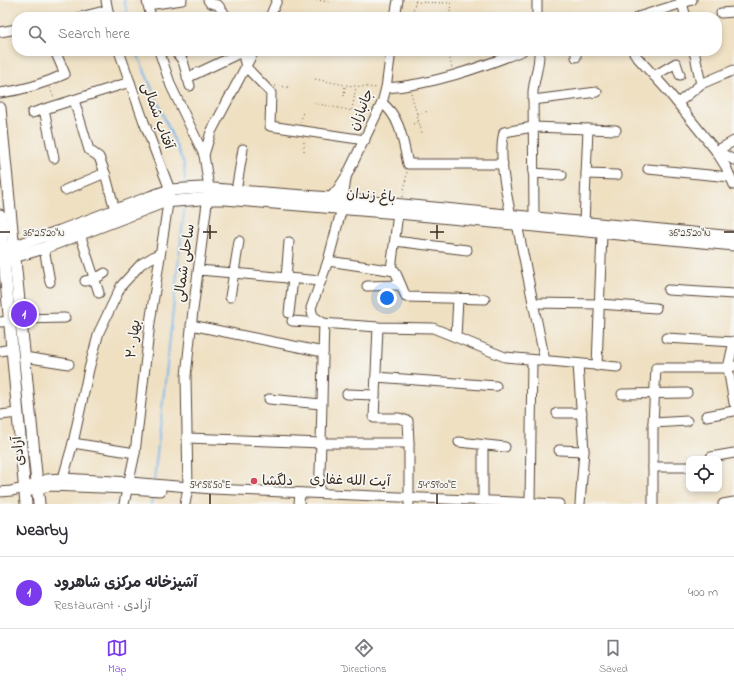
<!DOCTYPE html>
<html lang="en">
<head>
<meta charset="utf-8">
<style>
	:root { --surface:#fff; --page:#f2f2f3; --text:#2b2b33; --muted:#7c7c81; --line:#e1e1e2; --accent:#7c3aed }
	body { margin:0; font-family:"Indie Flower","Playpen Sans Arabic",sans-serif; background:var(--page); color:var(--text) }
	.controls { position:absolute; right:12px; bottom:12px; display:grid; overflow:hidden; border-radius:8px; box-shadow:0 2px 6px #0003 }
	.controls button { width:36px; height:36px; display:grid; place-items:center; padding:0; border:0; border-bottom:1px solid var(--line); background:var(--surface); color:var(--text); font:20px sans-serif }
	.you { position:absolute; left:387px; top:298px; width:14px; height:14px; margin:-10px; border:3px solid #fff; border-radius:50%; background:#1a73e8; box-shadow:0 0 0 6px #1a73e833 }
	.badge { display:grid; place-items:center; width:26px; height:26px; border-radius:50%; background:var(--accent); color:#fff; font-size:13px; font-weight:700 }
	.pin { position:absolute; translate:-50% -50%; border:2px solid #fff; box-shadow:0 1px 4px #0006 }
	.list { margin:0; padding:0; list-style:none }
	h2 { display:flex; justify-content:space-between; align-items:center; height:52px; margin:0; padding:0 16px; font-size:17px }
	h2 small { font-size:13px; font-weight:400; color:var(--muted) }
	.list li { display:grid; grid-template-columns:26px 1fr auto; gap:12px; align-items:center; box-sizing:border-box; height:72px; padding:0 16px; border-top:1px solid var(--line) }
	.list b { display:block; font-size:15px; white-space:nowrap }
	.list p { margin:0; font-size:13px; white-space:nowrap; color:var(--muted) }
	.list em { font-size:13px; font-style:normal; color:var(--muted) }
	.icon { flex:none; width:22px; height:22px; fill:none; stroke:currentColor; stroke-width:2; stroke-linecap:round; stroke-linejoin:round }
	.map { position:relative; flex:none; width:734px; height:504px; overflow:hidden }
	.search { position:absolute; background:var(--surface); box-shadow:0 2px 6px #0003; left:12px; right:12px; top:12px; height:44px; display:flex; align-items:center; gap:10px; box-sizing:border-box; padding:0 14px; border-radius:16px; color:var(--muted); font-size:15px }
	.sheet { height:124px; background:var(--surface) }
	nav { display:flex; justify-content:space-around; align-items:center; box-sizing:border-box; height:56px; border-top:1px solid var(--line); background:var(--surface); font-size:11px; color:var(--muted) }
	nav a { display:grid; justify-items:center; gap:2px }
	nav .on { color:var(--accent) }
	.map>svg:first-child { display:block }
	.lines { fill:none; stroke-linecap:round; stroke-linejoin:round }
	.stream { stroke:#78b6eb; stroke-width:2 }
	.minor-casing { stroke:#564537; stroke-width:11 }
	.major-casing { stroke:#564537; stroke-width:13 }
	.path { stroke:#564537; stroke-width:1; stroke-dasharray:1 3; stroke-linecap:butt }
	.minor { stroke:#fff; stroke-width:9 }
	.major { stroke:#fff; stroke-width:11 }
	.ticks { fill:none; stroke:#3b2a1e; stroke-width:1.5 }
	.poi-dot { fill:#d1495b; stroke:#f6f6f2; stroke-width:1.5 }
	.labels { text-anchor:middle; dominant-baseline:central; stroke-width:3.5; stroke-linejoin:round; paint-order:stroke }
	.street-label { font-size:14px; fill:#3b2a1e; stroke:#f6f6f2 }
	.poi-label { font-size:14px; fill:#3b2a1e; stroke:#f6f6f2; text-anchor:start }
	.ticks-label { font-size:10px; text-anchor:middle; fill:#3b2a1e; stroke:#f6f6f2; stroke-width:3.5; stroke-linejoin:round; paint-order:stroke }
</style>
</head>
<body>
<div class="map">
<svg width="734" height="504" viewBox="0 0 734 504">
	<rect width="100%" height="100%" fill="#f6f6f2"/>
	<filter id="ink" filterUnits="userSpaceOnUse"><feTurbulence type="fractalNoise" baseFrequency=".025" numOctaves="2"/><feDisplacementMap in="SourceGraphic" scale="8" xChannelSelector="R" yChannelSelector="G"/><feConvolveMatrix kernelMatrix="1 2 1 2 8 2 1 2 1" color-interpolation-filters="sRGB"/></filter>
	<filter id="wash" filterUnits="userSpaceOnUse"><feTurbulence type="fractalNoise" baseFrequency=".012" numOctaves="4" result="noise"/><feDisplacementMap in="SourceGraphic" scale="16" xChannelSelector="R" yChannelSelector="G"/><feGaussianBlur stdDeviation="0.9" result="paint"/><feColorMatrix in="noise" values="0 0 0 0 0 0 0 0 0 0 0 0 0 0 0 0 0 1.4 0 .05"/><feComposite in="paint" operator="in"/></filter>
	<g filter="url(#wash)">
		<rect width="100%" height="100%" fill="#efe0c2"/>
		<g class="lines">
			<g class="stream">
				<path d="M124 0 128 17"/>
				<path d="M136 51 184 164 185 185"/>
				<path d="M154 481 185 203"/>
				<path d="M151 504 153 493"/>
			</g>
		</g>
	</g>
	<g filter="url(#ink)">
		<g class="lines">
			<g class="minor-casing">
				<g id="minor">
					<path d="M106 0 109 17"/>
					<path d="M208 0 210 3 218 5 227 17"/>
					<path d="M537 0V17"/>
					<path d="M681 0 686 17"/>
					<path d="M147 1 151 17"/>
					<path d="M148 5 182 0"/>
					<path d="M721 13 734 12"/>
					<path d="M80 17 108 10"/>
					<path d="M270 17 277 0"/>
					<path d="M395 17 398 0"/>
					<path d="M638 17 692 0"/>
					<path d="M0 32 17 29"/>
					<path d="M119 51 144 122 170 190 150 323 135 453 124 504"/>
					<path d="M159 51 171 86 204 155 209 188 193 310 186 376 188 488 185 504"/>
					<path d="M175 51 183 61 190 86"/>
					<path d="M242 51 246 67 271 93 270 126 365 140"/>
					<path d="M576 51V57"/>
					<path d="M633 51 637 57 666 89 716 151 726 167 734 185"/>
					<path d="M694 51 701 84"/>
					<path d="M654 76 676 63 680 75"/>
					<path d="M187 78 242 52"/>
					<path d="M386 88C432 85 479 68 522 51"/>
					<path d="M0 93C23 90 44 84 65 74L55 51"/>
					<path d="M533 100 597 92"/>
					<path d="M382 103C401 117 403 143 408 164H503"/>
					<path d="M678 103 701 84 734 70"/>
					<path d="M44 109 54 158"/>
					<path d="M32 113 130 82"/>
					<path d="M716 151 734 141"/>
					<path d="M717 151 734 160"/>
					<path d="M204 155 211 132 254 51"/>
					<path d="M648 169 730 177"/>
					<path d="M105 173 115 210"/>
					<path d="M533 173 562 175"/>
					<path d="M586 174 617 175"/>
					<path d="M65 190 105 173 99 157 89 150 74 100"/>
					<path d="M236 191 243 149"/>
					<path d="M330 198 338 189 347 175 382 103 386 88 391 51"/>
					<path d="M511 216C506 192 498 156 504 132L533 127 616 130"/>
					<path d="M534 218 533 92C534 78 540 65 539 51"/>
					<path d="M584 223 588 129"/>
					<path d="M517 224 545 361"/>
					<path d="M80 234 99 293"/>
					<path d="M395 241 467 250"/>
					<path d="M44 248 50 282"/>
					<path d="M328 261 395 271 406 297 485 299"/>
					<path d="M199 270 321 281"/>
					<path d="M391 270 398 213"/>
					<path d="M286 278 289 242"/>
					<path d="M85 281 95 279 105 273"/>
					<path d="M367 286 401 285"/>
					<path d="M668 290 734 294"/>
					<path d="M230 297 239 241"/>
					<path d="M533 303 599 304 656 308"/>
					<path d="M289 313 293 279"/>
					<path d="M20 319 65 318"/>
					<path d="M292 321 378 327 433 328 505 357 617 367"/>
					<path d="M0 322 10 321"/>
					<path d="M323 323 313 316 311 308 328 261 342 208 346 178"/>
					<path d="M191 325 323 352"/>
					<path d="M378 327 374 418H399L408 421 409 443V504"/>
					<path d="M456 337 458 298"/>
					<path d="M666 338 734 342"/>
					<path d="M734 341 728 368 734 403"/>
					<path d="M0 351 12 349"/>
					<path d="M24 357 69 364"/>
					<path d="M578 364 584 451 580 504"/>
					<path d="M597 366 602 233"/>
					<path d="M376 377 496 386"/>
					<path d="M347 394 375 395"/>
					<path d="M622 394 687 393"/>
					<path d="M269 399 321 404"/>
					<path d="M557 413H582"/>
					<path d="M0 415 18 413"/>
					<path d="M706 416 734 411"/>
					<path d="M653 423 687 421"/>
					<path d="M187 438 322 443H409"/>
					<path d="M459 442 505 447"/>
					<path d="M73 443 135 453"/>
					<path d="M559 450 584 451"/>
					<path d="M711 457 734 453"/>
					<path d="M653 467H689"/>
					<path d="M63 478 73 443 89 369 99 332 121 286 141 264 160 253"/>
					<path d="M32 491 49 486 128 489 161 491"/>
					<path d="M0 492 11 491 25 488 47 479 63 478 130 482 212 489 559 504"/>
					<path d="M319 493C322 437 322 380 324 323"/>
					<path d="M483 501V445"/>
					<path d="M530 503 532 360"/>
					<path d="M299 504 300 493"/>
					<path d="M653 504V423L656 368H728L734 366"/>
					<path d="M723 504 734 502"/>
				</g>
			</g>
			<g class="major-casing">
				<g id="major">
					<path d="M0 108 39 504"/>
					<path d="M0 215 26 504"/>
					<path d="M0 251 60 231 150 197 170 190 201 188 330 198 734 237"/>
					<path d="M0 261 44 248 164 202 201 199H225L398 213 734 245"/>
				</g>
			</g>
			<g class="path">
				<path d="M316 0 330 2"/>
				<path d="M415 2 451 3"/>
				<path d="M450 12 451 0"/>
				<path d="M128 17 143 14"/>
				<path d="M411 17 416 0"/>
				<path d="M288 51 287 54 295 56"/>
				<path d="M448 51 452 68"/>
				<path d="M315 79 345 85 377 88"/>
				<path d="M275 86 288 87"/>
				<path d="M50 88 54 98"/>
				<path d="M411 93 422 133"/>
				<path d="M344 96 345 86"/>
				<path d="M314 103 368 114"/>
				<path d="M352 110 356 87"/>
				<path d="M418 114 429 111"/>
				<path d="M359 119 360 112"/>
				<path d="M301 122 303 111"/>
				<path d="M413 124 418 122"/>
				<path d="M304 151V139"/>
				<path d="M403 197 407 172"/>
			</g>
			<use href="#minor" class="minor"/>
			<use href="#major" class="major"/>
		</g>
	</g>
	<path class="ticks" d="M210 225V239M437 225V239M0 232H10M203 232H217M430 232H444M724 232H734M210 494V504M437 494V504"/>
	<circle class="poi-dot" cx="254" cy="481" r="4"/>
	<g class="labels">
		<g class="street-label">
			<text transform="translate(362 110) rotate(-68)">جانبازان</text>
			<text transform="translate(157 116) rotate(70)">آفتاب شمالی</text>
			<text transform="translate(371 196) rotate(5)">باغ زندان</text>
			<text transform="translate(185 263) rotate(-82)">ساحلی شمالی</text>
			<text transform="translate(134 339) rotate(-83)">بهار ۲۰</text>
			<text transform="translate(19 451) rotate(-96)">آزادی</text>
			<text transform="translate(350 481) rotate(2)">آیت الله غفاری</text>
		</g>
		<g class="poi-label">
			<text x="262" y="481">دلگشا</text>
		</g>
	</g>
	<g class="ticks-label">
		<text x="44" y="236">36°25'20"N</text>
		<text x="690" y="236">36°25'20"N</text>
		<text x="210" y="488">54°58'50"E</text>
		<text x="437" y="488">54°59'00"E</text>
	</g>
</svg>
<div class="controls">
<button><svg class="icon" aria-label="locate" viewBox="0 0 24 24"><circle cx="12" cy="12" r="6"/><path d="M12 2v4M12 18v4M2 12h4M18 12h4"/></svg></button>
</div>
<div class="you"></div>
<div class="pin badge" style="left:24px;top:314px">1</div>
<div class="search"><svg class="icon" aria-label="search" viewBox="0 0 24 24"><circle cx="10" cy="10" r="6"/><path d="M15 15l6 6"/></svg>Search here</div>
</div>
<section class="sheet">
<h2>Nearby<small></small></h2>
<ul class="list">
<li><span class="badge">1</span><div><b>آشپزخانه مرکزی شاهرود</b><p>Restaurant · آزادی</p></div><em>400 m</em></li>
</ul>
</section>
<nav>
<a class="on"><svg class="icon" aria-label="map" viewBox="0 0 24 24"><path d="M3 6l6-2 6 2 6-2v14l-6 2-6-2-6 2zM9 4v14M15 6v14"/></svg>Map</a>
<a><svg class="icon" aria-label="directions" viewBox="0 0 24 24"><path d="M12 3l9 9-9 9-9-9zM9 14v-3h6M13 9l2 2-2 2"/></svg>Directions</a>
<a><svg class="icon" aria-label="saved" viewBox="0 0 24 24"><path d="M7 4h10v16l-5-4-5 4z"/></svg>Saved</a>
</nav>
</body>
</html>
